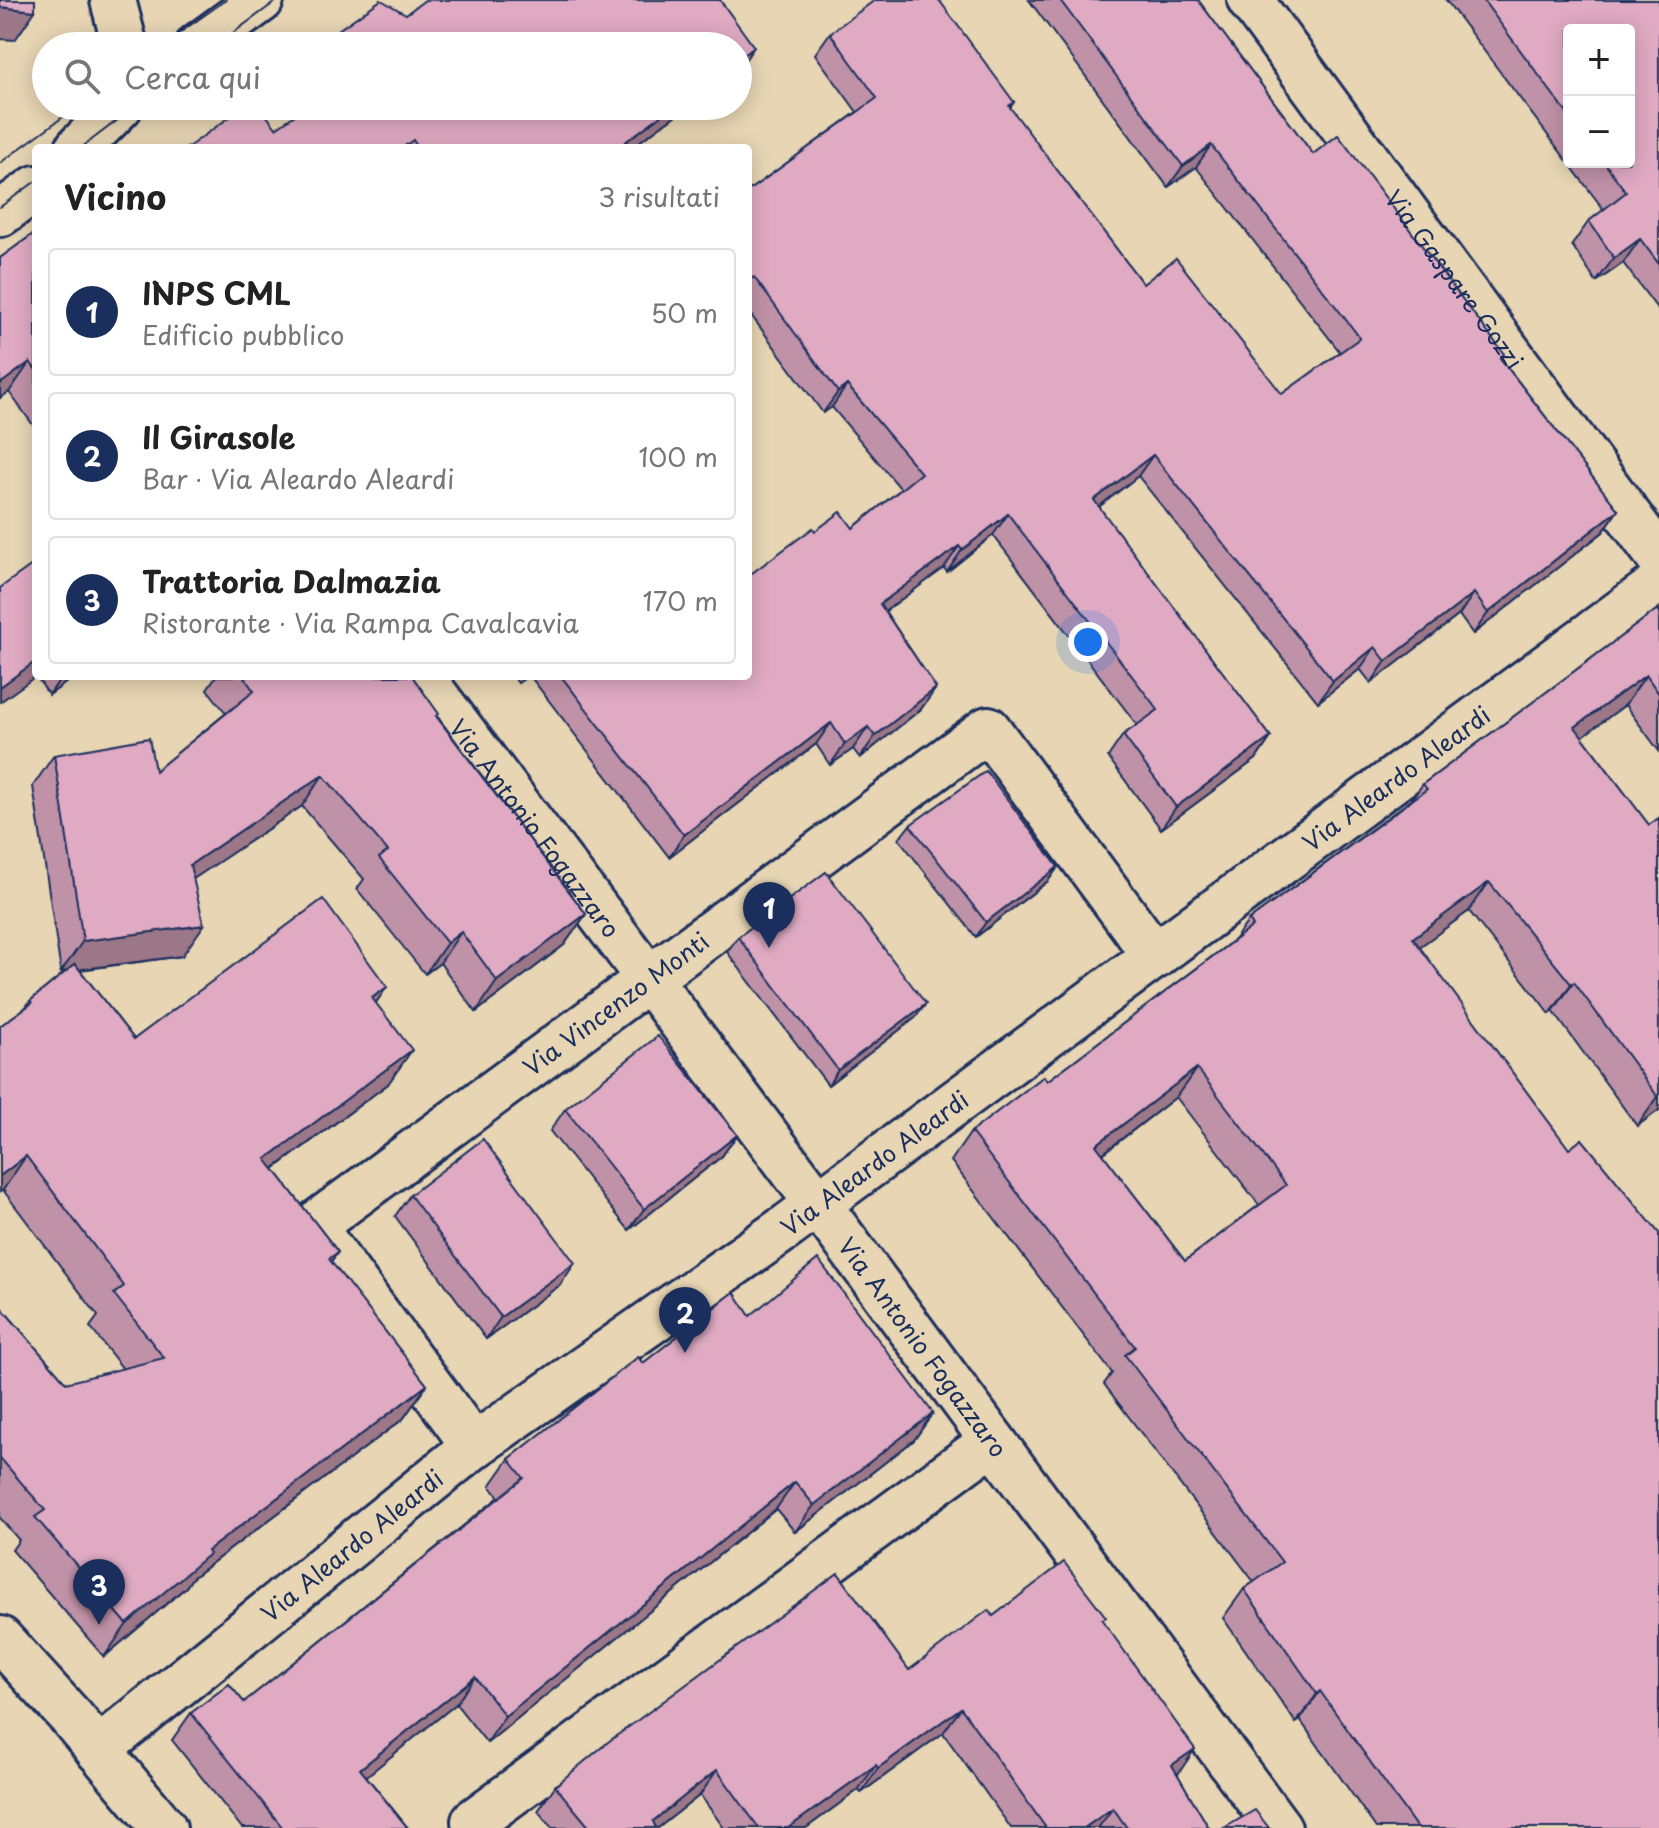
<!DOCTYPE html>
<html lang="it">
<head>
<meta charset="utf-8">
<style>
	:root { --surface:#fff; --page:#f6f6f6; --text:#222; --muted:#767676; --line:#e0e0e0; --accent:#1b2f5e }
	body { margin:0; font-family:"Playpen Sans",sans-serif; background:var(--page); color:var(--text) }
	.controls { position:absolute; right:24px; top:24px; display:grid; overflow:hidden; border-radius:8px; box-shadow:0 4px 20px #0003 }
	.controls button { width:72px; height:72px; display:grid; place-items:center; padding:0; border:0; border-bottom:2px solid var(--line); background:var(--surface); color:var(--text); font:40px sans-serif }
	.you { position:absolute; left:1088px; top:642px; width:28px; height:28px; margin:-20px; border:6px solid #fff; border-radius:50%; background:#1a73e8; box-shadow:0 0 0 12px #1a73e833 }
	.badge { display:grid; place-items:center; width:52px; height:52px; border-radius:50%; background:var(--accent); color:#fff; font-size:26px; font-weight:700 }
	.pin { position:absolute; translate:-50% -66px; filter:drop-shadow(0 2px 4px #0008) }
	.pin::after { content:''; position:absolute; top:42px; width:28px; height:24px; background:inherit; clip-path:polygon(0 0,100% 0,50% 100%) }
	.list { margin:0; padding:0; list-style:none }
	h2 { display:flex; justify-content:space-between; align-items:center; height:104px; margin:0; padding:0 32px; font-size:34px }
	h2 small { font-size:26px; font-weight:400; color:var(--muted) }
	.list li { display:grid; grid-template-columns:52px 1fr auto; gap:24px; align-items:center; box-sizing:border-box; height:128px; margin:0 16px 16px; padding:0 16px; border:2px solid var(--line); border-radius:8px }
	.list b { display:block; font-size:30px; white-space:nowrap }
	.list p { margin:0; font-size:26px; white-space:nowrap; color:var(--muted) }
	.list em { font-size:26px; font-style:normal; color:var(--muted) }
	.icon { flex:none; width:44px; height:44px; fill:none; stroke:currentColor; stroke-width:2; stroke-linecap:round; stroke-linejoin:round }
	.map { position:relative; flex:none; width:1659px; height:1828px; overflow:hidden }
	.search { position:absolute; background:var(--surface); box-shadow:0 4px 20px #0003; left:32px; top:32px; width:720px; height:88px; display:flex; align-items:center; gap:20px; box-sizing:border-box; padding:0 28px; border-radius:44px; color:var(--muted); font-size:30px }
	.panel { position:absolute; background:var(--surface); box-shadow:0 4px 20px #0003; left:32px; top:144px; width:720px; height:536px; border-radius:8px }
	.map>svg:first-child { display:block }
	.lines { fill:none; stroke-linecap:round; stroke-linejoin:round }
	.minor-casing { stroke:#1b2f5e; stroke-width:50 }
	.minor { stroke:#e7d5b3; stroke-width:44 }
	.tram { stroke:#1b2f5e; stroke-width:2 }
	.wall { fill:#c092a7; stroke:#1b2f5e; stroke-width:2; fill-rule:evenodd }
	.shaded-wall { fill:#9c7788; stroke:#1b2f5e; stroke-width:2 }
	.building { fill:#dfaac2; stroke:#1b2f5e; stroke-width:2; fill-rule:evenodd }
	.labels { text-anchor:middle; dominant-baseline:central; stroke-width:8; stroke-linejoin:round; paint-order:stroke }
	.street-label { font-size:24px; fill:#1b2f5e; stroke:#e7d5b3 }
</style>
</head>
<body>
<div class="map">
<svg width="1659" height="1828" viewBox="0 0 1659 1828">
	<rect width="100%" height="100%" fill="#e7d5b3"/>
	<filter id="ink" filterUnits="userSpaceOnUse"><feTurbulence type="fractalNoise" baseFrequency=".0125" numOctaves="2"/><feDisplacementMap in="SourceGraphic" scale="16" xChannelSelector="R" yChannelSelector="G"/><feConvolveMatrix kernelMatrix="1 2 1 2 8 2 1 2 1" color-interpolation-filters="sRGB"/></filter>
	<g filter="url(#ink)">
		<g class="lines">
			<g class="minor-casing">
				<g id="minor">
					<path d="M113 0 125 46"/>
					<path id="s1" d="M1250 0 1659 557"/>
					<path d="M198 46 261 0"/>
					<path d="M78 148 120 106"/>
					<path d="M0 214 36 188"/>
					<path id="s2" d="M421 676 818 1204 1279 1828"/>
					<path id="s3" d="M474 1446 313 1226 988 729 1155 956"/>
					<path d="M0 1639 71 1717 164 1828"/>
					<path id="s4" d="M98 1750 474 1446 788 1226 1659 584"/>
					<path d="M474 1821 993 1441"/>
				</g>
			</g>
			<use href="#minor" class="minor"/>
			<g class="tram">
				<path d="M161 46 226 0"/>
				<path d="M215 46 278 0"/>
				<path d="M81 148 136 106"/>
				<path d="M0 163 78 106"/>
				<path d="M0 207 36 181"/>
			</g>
		</g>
		<g class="wall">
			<path d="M1029 0H1198L1313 154 1501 359 1618 510 1603 532 1473 634 1459 615 1371 683 1360 669 1318 702 1138 476 1099 507 1271 737 1256 759 1161 829 1108 757 1123 735 1137 725 993 535 947 572 944 568 885 611 936 688 921 709 860 758 853 749 830 765 816 744 669 857 530 676H748L815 531 853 528 901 489 832 407 823 413 748 311V191L857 112 815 54 830 33 1014 102 1010 108 1143 284 1282 394 1340 352 1196 167 1168 187Z"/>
			<path d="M1446 0H1659V311L1623 263 1596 282 1572 245 1589 221 1604 210ZM1569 30 1629 162H1569Z"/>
			<path d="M406 14 738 46H320L324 40Z"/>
			<path d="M688 106 631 148H187L276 128Z"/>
			<path d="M36 232V429L9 392 0 398V258Z"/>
			<path d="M36 562V676H75L49 695 36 676Z"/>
			<path d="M1659 608V751L1625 705 1582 736 1649 825 1659 818V1110L1637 1126 1553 1011 1550 1014 1469 911 1419 947 1659 1828H1376L1300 1720 1296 1723 1223 1618 1244 1589 1254 1582 1104 1384 1112 1373 951 1161 971 1132 1047 1081 1234 940 1249 920 1411 800 1423 784ZM1176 1097 1259 1205 1185 1261 1103 1154Z"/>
			<path d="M216 676H412L437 716 586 914 564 945 476 1012 440 963 425 974 357 889 364 879 302 806 193 879 182 956 80 970 134 1039 376 1003 388 1084 274 1169 338 1252 331 1262 427 1385 403 1419 192 1578 186 1587 104 1657 12 1550 19 1540 0 1518V1306L66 1383 123 1369 90 1327 98 1316 3 1190 0 1192V1026L25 1008 30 1001 66 971 61 972 33 786 54 755 155 771 226 713 207 689Z"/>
			<path d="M513 676H528L518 683Z"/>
			<path d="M910 825 1058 867 1048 881 976 937 899 839Z"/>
			<path d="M738 937 915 1018 828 1085 727 952Z"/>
			<path d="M565 1109 737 1135 722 1156 629 1230 550 1131Z"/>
			<path d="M410 1195 560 1285 486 1339 395 1216Z"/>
			<path d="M750 1316 933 1413 914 1440 795 1532 776 1509 487 1743 456 1704 366 1776 408 1828H242L172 1740 191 1713 244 1702 499 1497 490 1486 509 1459 643 1363Z"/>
			<path d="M993 1616 1103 1621 1177 1774 1209 1828H1011L943 1733 861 1793 858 1790 806 1828H724L700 1795 658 1828H552L538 1811 555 1786 909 1670Z"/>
		</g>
		<g class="shaded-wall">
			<path d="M0 7 35 11 15 40 0 39Z"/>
			<path d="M754 47 739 69 738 70V59Z"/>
			<path d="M674 106H688L631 148H617Z"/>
			<path d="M1211 145 1196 167 1168 187 1183 166Z"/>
			<path d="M1640 239 1623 263 1596 282 1614 258Z"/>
			<path d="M30 362 9 392 0 398V384Z"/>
			<path d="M847 385 832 407 823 413 838 392Z"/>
			<path d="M1153 455 1138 476 1079 522 1094 500Z"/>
			<path d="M1618 510 1603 532 1473 634 1488 613Z"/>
			<path d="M1008 514 993 535 947 572 962 550Z"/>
			<path d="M959 546 944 568 865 626 880 604Z"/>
			<path d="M1474 593 1459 615 1371 683 1386 661Z"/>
			<path d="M1375 647 1360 669 1318 702 1333 681Z"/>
			<path d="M36 661V676L0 702V687Z"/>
			<path d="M1646 675 1625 705 1555 757 1575 727Z"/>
			<path d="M62 676H75L49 695Z"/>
			<path d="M936 688 921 709 860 758 875 736Z"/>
			<path d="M831 723 816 744 669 857 684 835Z"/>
			<path d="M868 727 853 749 830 765 845 744Z"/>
			<path d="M1271 737 1256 759 1161 829 1176 807Z"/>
			<path d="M323 775 302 806 168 896 190 865Z"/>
			<path d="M1058 867 1048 881 976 937 986 922Z"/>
			<path d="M1489 882 1469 911 1392 967 1413 938Z"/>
			<path d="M586 914 564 945 476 1012 497 981Z"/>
			<path d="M204 925 182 956 61 972 83 941Z"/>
			<path d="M461 932 440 963 425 974 447 943Z"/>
			<path d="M1574 982 1553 1011 1550 1014 1571 984Z"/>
			<path d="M387 987 364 1020 372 998Z"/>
			<path d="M926 1004 915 1018 828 1085 838 1070Z"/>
			<path d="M412 1050 388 1084 242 1192 266 1159Z"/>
			<path d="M1197 1068 1176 1097 1076 1174 1096 1145Z"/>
			<path d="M1659 1096V1110L1637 1126 1658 1097Z"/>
			<path d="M737 1135 722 1156 629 1230 644 1209Z"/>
			<path d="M26 1156 3 1190 0 1192V1176Z"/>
			<path d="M575 1263 560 1285 486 1339 501 1317Z"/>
			<path d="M427 1385 403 1419 192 1578 186 1587 104 1657 127 1624 207 1551Z"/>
			<path d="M933 1413 914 1440 795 1532 814 1505Z"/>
			<path d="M795 1482 776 1509 487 1743 505 1716Z"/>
			<path d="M475 1677 456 1704 342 1796 360 1769Z"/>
			<path d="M1320 1691 1300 1720 1296 1723 1317 1694Z"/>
			<path d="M961 1708 943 1733 861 1793 878 1768Z"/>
			<path d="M1195 1749 1178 1774 1155 1790 1172 1765Z"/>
			<path d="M876 1765 858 1790 806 1828H788Z"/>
			<path d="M717 1770 700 1795 658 1828H649L653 1821Z"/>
			<path d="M1113 1808 1098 1828H1084Z"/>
		</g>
		<g class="building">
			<path d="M0 0H35V11L0 7Z"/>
			<path d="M381 0 406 14 425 0H720L754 47 738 59V46H330L324 40Z"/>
			<path d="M875 0H939L1014 102 1009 106 1143 284 1176 258 1282 394 1360 338 1211 145 1183 166 1060 0H1198L1313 154 1338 135 1504 354 1500 358 1618 510 1488 613 1474 593 1386 661 1375 647 1333 681 1153 455 1094 500 1271 737 1176 807 1123 735 1158 710 1008 514 962 550 959 546 880 604 936 688 875 736 868 727 845 744 831 723 684 835 561 676H748V576L813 528 815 531 841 512 853 528 921 473 847 385 838 392 754 277 748 281V191L877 98 830 33Z"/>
			<path d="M1483 0H1659V264L1640 239 1614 258 1589 221 1626 192 1604 162H1629V30H1569V116Z"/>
			<path d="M245 106H259L276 128 308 106H674L617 148H418L413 140 402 148H187Z"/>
			<path d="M36 232V370L30 362 0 384V258Z"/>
			<path d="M36 562V661L0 687V588Z"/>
			<path d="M1659 608V694L1646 675 1575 727 1649 825 1659 818V1096L1658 1097 1574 982 1571 984 1489 882 1413 938 1569 1149 1582 1139 1659 1233V1828H1417L1320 1691 1317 1694 1244 1589 1282 1562 1125 1355 1135 1347 971 1132 1044 1076 1047 1081 1253 926 1249 920 1427 789 1423 784ZM1197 1068 1286 1185 1185 1261 1096 1145Z"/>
			<path d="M243 676H412L439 714 436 716 586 914 497 981 461 932 447 943 379 858 388 851 323 775 190 865 204 925 83 941 54 755 149 738 155 771 254 691Z"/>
			<path d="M986 771 1058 867 986 922 910 825Z"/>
			<path d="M826 872 926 1004 838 1070 738 937Z"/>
			<path d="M323 899 387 987 372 998 412 1050 266 1159 338 1252 329 1259 427 1385 207 1551 209 1554 127 1624 35 1517 45 1510 0 1458V1306L66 1383 164 1358 114 1294 124 1286 26 1156 0 1176V1026L32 1003 30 1001 75 964 134 1039Z"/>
			<path d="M658 1036 737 1135 644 1209 565 1109Z"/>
			<path d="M483 1139 575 1263 501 1317 410 1195Z"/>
			<path d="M818 1259 933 1413 814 1505 795 1482 505 1716 475 1677 360 1769 408 1828H283L191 1713 229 1684 244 1702 524 1478 509 1459 638 1357 643 1363 734 1292 750 1316Z"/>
			<path d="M1064 1562 1106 1617 1102 1620 1195 1749 1172 1765 1209 1828H1127L1113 1808 1084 1828H1046L961 1708 878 1768 876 1765 788 1828H759L717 1770 653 1821 656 1828H590L555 1786 608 1742 838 1573 909 1670 988 1610 993 1616Z"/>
			<path d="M1255 1810 1269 1828H1224Z"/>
		</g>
	</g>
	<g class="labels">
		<g class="street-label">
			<text stroke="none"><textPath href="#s1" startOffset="346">Via Gaspare Gozzi</textPath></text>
			<text stroke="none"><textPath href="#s4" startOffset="1622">Via Aleardo Aleardi</textPath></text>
			<text stroke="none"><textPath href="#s2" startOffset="190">Via Antonio Fogazzaro</textPath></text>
			<text stroke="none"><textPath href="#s3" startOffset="648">Via Vincenzo Monti</textPath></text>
			<text stroke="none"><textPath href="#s4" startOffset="974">Via Aleardo Aleardi</textPath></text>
			<text stroke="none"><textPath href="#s2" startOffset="838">Via Antonio Fogazzaro</textPath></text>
			<text stroke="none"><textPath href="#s4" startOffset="326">Via Aleardo Aleardi</textPath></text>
		</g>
	</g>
</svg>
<div class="controls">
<button>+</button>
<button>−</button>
</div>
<div class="you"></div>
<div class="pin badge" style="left:769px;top:948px">1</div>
<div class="pin badge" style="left:685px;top:1353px">2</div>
<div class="pin badge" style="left:99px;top:1625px">3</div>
<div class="search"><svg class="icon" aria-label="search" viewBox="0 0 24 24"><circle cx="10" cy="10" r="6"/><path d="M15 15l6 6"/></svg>Cerca qui</div>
<section class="panel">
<h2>Vicino<small>3 risultati</small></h2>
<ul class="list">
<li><span class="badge">1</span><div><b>INPS CML</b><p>Edificio pubblico</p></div><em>50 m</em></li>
<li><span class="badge">2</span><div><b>Il Girasole</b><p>Bar · Via Aleardo Aleardi</p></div><em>100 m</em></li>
<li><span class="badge">3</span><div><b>Trattoria Dalmazia</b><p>Ristorante · Via Rampa Cavalcavia</p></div><em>170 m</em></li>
</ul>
</section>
</div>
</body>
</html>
